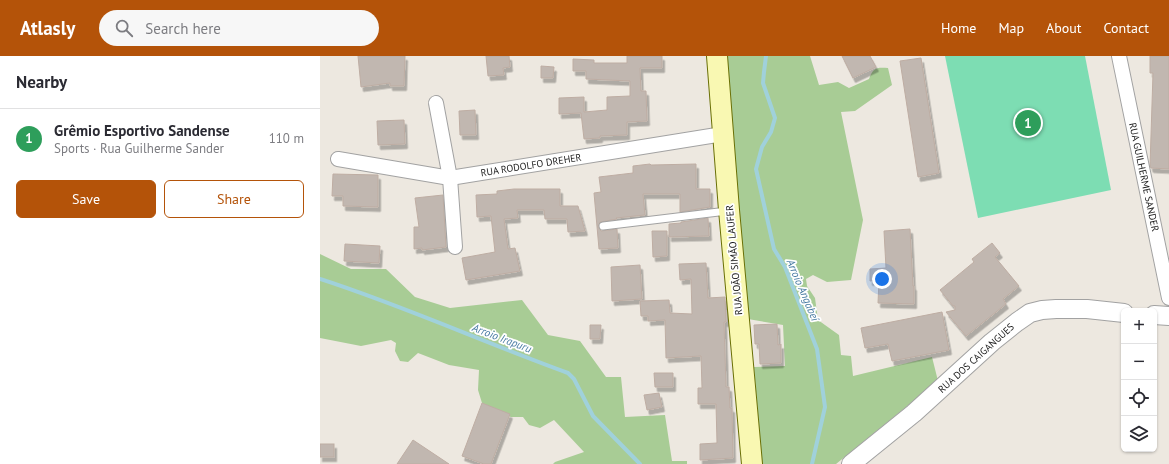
<!DOCTYPE html>
<html lang="en">
<head>
<meta charset="utf-8">
<style>
	:root { --surface:#fff; --page:#f7f7f7; --text:#2b2b33; --muted:#7c7c81; --line:#e1e1e2; --accent:#b45309 }
	body { margin:0; font-family:"PT Sans",sans-serif; background:var(--page); color:var(--text) }
	.controls { position:absolute; right:12px; bottom:12px; display:grid; overflow:hidden; border-radius:6px; box-shadow:0 1px 3px #0004 }
	.controls button { width:36px; height:36px; display:grid; place-items:center; padding:0; border:0; border-bottom:1px solid var(--line); background:var(--surface); color:var(--text); font:20px sans-serif }
	.you { position:absolute; left:562px; top:223px; width:14px; height:14px; margin:-10px; border:3px solid #fff; border-radius:50%; background:#1a73e8; box-shadow:0 0 0 6px #1a73e833 }
	.badge { display:grid; place-items:center; width:26px; height:26px; border-radius:50%; background:var(--accent); color:#fff; font-size:13px; font-weight:700 }
	.pin { position:absolute; translate:-50% -50%; border:2px solid #fff; box-shadow:0 1px 4px #0006 }
	.list { margin:0; padding:0; list-style:none }
	h2 { display:flex; justify-content:space-between; align-items:center; height:52px; margin:0; padding:0 16px; font-size:17px }
	h2 small { font-size:13px; font-weight:400; color:var(--muted) }
	.list li { display:grid; grid-template-columns:26px 1fr auto; gap:12px; align-items:center; box-sizing:border-box; height:60px; padding:0 16px; border-top:1px solid var(--line) }
	.list b { display:block; font-size:15px; white-space:nowrap }
	.list p { margin:0; font-size:13px; white-space:nowrap; color:var(--muted) }
	.list em { font-size:13px; font-style:normal; color:var(--muted) }
	.actions { display:flex; gap:8px; padding:12px 16px }
	.actions a { flex:1; padding:9px 0; border:1px solid var(--accent); border-radius:6px; text-align:center; font-size:14px; color:var(--accent) }
	.actions .main { background:var(--accent); color:#fff }
	.icon { flex:none; width:22px; height:22px; fill:none; stroke:currentColor; stroke-width:2; stroke-linecap:round; stroke-linejoin:round }
	.map { position:relative; flex:none; width:849px; height:408px; overflow:hidden }
	header { display:flex; align-items:center; gap:24px; box-sizing:border-box; height:56px; padding:0 20px; background:var(--accent); color:#fff }
	header strong { font-size:19px }
	nav { display:flex; gap:22px; margin-inline-start:auto; font-size:14px }
	.search { width:280px; height:36px; background:var(--page); display:flex; align-items:center; gap:10px; box-sizing:border-box; padding:0 14px; border-radius:22px; color:var(--muted); font-size:15px }
	main { display:flex }
	aside { flex:1; background:var(--surface) }
	.map>svg:first-child { display:block }
	.forest { fill:#a8cc95 }
	.pitch { fill:#7dddb3 }
	.lines { fill:none; stroke-linecap:round; stroke-linejoin:round }
	.stream { stroke:#a0d1db; stroke-width:4 }
	.building { fill:#c1b7b0; stroke:#beada3; filter:url(#shadow) }
	.service-casing { stroke:#a2a2a2; stroke-width:9 }
	.minor-casing { stroke:#a2a2a2; stroke-width:16 }
	.tertiary-casing { stroke:#a2a2a2; stroke-width:20 }
	.secondary-casing { stroke:#696f05; stroke-width:22 }
	.service { stroke:#fff; stroke-width:7 }
	.minor { stroke:#fff; stroke-width:14 }
	.tertiary { stroke:#fff; stroke-width:18 }
	.secondary { stroke:#f9f8b2; stroke-width:20 }
	.labels { text-anchor:middle; dominant-baseline:central; stroke-width:3.5; stroke-linejoin:round; paint-order:stroke }
	.street-label { font-size:10px; fill:#1b1b1b; stroke:#fff }
	.water-label { font-size:11px; font-style:italic; fill:#4679a1; stroke:#fff }
</style>
</head>
<body>
<header>
<strong>Atlasly</strong>
<div class="search"><svg class="icon" aria-label="search" viewBox="0 0 24 24"><circle cx="10" cy="10" r="6"/><path d="M15 15l6 6"/></svg>Search here</div>
<nav><a>Home</a><a>Map</a><a>About</a><a>Contact</a></nav>
</header>
<main>
<aside>
<h2>Nearby<small></small></h2>
<ul class="list">
<li><span class="badge" style="background:#2e9e5b">1</span><div><b>Grêmio Esportivo Sandense</b><p>Sports · Rua Guilherme Sander</p></div><em>110 m</em></li>
</ul>
<div class="actions"><a class="main">Save</a><a>Share</a></div>
</aside>
<div class="map">
<svg width="849" height="408" viewBox="0 0 849 408">
	<defs>
		<filter id="shadow"><feDropShadow dx="2.5" dy="4.5" stdDeviation="0" flood-color="#0004"/></filter>
	</defs>
	<rect width="100%" height="100%" fill="#ede8e0"/>
	<g class="forest">
		<path d="M404 0H490L499 29 518 26 529 32 549 23C553 12 556 11 568 12L572 29 535 55 521 56 543 164 531 224 507 226 493 219 486 223 487 230 495 242 498 264 519 279 521 299 531 300 533 320 612 301 618 325 516 408H442L434 311 465 310 463 269 428 263Z"/>
		<path d="M0 198 31 213H66L95 241 130 252 202 244 228 279 260 285 286 321H301L305 361 345 359 352 405H367V408H233L235 406 264 396 234 364 220 372 209 369 203 361H191L162 347 158 334 159 314 129 309 98 297 88 306 80 305 75 295 76 287 71 284 41 290 0 282Z"/>
	</g>
	<path class="pitch" d="M625 0H765L791 134 658 162Z"/>
	<g class="lines">
		<g class="stream">
			<path d="M446 0 444 16 443 27 455 62 451 76 442 91 436 113 454 193 465 211 497 293 505 351 492 408"/>
			<path d="M0 223C84 250 165 287 248 317L254 323 273 360 320 408"/>
		</g>
	</g>
	<g class="building">
		<path d="M38 0H85L84 30H70V27L41 31Z"/>
		<path d="M166 0H189L190 11 183 12 184 19 168 20Z"/>
		<path d="M307 0H342V12H320L321 35H326L327 65 307 66V79L280 80V82L264 83 261 57 239 58V42L264 41V56L287 54V41L310 40V25L266 23V15H253V3L274 4V7H307Z"/>
		<path d="M522 0H550L556 11 533 22Z"/>
		<path d="M830 0H849V113L831 112 830 110 833 17H830Z"/>
		<path d="M601 2 619 117 598 121 580 5Z"/>
		<path d="M221 10 234 11 233 22H221Z"/>
		<path d="M155 54 156 79H140L139 55Z"/>
		<path d="M84 64 85 88 58 89 57 65Z"/>
		<path d="M330 108 331 109 376 108V133H390V151L360 156V138H323L325 159 296 162 297 163 280 166 278 171 281 175 297 173 298 192 279 193 274 137 281 136 279 121 313 117V110Z"/>
		<path d="M13 118 58 119V151L23 150V140H12Z"/>
		<path d="M194 133H240V150H258L265 175 248 176 247 163H225L224 154H197L198 162 184 163 188 193 195 192 200 215 146 224 142 202 175 196 171 160 157 161 156 139 177 138V135Z"/>
		<path d="M123 139 126 191 102 194V192L94 193V171H99L95 142Z"/>
		<path d="M388 162 389 180 349 181V168L361 167V166Z"/>
		<path d="M590 173 593 230H594V248L558 247 559 224 550 225V213L566 212 564 175Z"/>
		<path d="M332 175H347V200L333 201Z"/>
		<path d="M672 187 680 197 675 201 699 230 683 243 686 248 646 280 626 256 635 254V250H633L620 234 654 206 652 203Z"/>
		<path d="M25 188 60 190 59 207 24 205Z"/>
		<path d="M386 207 388 242 405 241 406 266H404L406 331H409L410 352H412L413 402 380 404V388L397 387 396 348H378V332H382L381 300 346 302 345 264 328 265V260H321L320 245 349 244 350 257 372 258 371 223 360 224 359 208Z"/>
		<path d="M320 209 322 243 292 245 291 211Z"/>
		<path d="M622 256 629 294 572 305 568 288 545 292 541 272Z"/>
		<path d="M457 268 458 289 461 288V307L440 308 439 288H435L434 269Z"/>
		<path d="M270 269H281L280 283H270Z"/>
		<path d="M334 317H353V331H335Z"/>
		<path d="M339 337 342 351 327 354 324 339Z"/>
		<path d="M162 347 190 358 171 408H164L142 400Z"/>
		<path d="M93 384 129 408H77Z"/>
		<rect x="0" y="388" width="14" height="13"/>
	</g>
	<g class="lines">
		<g class="service-casing">
			<path id="service" d="M283 170 407 155"/>
		</g>
		<g class="minor-casing">
			<g id="minor">
				<path d="M799 0 849 242"/>
				<path d="M116 47 130 122 135 191"/>
				<path d="M18 103 130 122 403 78"/>
			</g>
		</g>
		<g class="tertiary-casing">
			<g id="tertiary">
				<path d="M834 259 849 260"/>
				<path d="M531 408 594 357 672 286 697 266 710 257 722 254 736 253H767L804 257"/>
			</g>
		</g>
		<g class="secondary-casing">
			<path id="secondary" d="M397 0 409 154 432 408"/>
		</g>
		<use href="#service" class="service"/>
		<use href="#minor" class="minor"/>
		<use href="#tertiary" class="tertiary"/>
		<use href="#secondary" class="secondary"/>
	</g>
	<g class="labels">
		<g class="street-label">
			<text transform="translate(211 109) rotate(-9)">RUA RODOLFO DREHER</text>
			<text transform="translate(824 121) rotate(78)">RUA GUILHERME SANDER</text>
			<text transform="translate(414 204) rotate(-95)">RUA JOÃO SIMÃO LAUFER</text>
			<text transform="translate(656 302) rotate(-42)">RUA DOS CAIGANGUES</text>
		</g>
		<g class="water-label">
			<text transform="translate(483 234) rotate(67)">Arroio Angabeí</text>
			<text transform="translate(182 282) rotate(21)">Arroio Irapuru</text>
		</g>
	</g>
</svg>
<div class="controls">
<button>+</button>
<button>−</button>
<button><svg class="icon" aria-label="locate" viewBox="0 0 24 24"><circle cx="12" cy="12" r="6"/><path d="M12 2v4M12 18v4M2 12h4M18 12h4"/></svg></button>
<button><svg class="icon" aria-label="layers" viewBox="0 0 24 24"><path d="M12 4l9 5-9 5-9-5zM3 14l9 5 9-5"/></svg></button>
</div>
<div class="you"></div>
<div class="pin badge" style="left:708px;top:67px;background:#2e9e5b">1</div>
</div>
</main>
</body>
</html>
